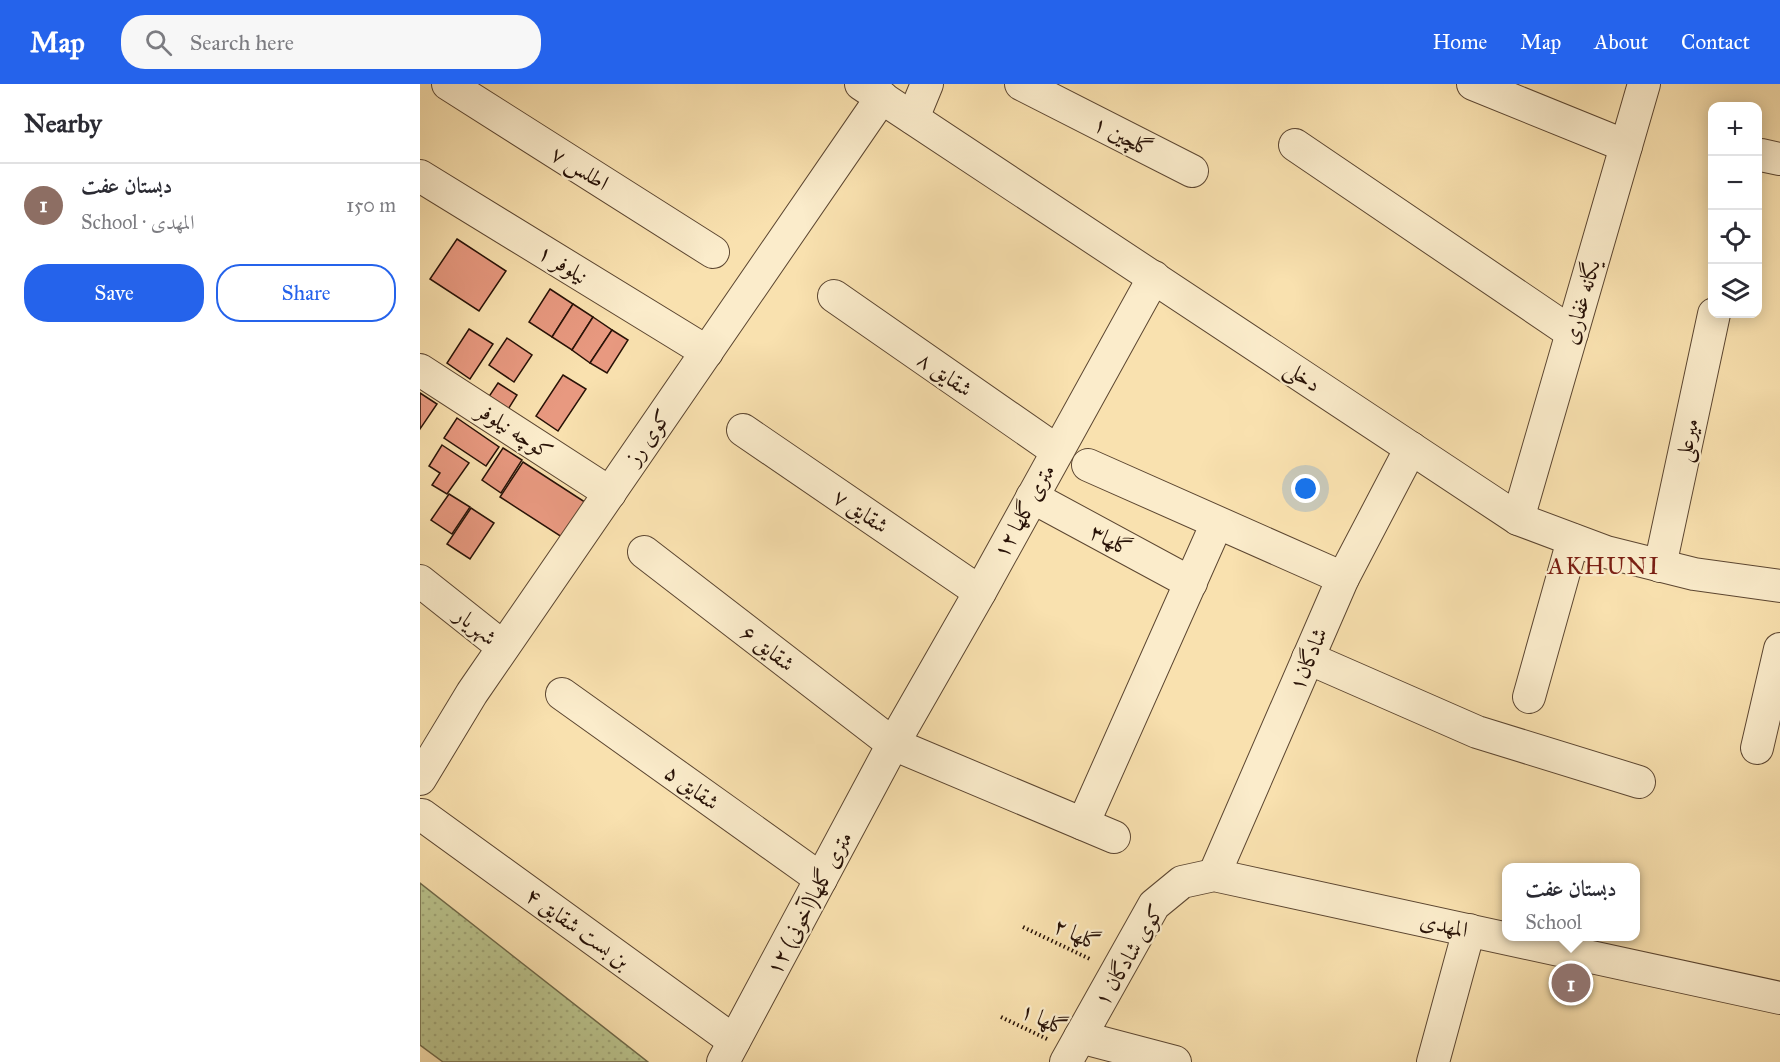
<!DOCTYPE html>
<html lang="en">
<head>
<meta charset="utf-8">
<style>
	:root { --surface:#fff; --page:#f7f7f7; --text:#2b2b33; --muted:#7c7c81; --line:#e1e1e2; --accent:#2563eb }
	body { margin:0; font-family:"IM FELL Great Primer",Amiri,serif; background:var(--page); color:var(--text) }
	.controls { position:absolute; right:18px; top:18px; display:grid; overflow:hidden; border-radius:12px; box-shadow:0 3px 15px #0003 }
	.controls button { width:54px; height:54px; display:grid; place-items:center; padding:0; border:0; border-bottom:2px solid var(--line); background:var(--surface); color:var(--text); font:30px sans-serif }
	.you { position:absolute; left:886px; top:405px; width:21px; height:21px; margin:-15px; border:4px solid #fff; border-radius:50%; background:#1a73e8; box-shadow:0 0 0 9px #1a73e833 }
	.badge { display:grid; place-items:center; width:39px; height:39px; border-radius:50%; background:var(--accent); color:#fff; font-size:20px; font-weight:700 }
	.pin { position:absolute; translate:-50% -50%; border:3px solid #fff; box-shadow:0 2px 6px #0006 }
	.popup { position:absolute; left:1082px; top:779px; width:138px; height:78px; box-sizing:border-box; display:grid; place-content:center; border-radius:12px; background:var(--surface); filter:drop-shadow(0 2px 4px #0005); font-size:20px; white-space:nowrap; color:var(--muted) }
	.popup b { font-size:22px; color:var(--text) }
	.popup::after { content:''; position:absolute; left:50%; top:100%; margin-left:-12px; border:12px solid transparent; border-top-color:var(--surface) }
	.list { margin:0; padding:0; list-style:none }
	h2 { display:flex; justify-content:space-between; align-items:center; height:78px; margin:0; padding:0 24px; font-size:26px }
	h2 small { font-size:20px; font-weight:400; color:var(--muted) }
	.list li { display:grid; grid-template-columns:39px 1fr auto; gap:18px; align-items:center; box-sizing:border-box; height:84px; padding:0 24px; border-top:2px solid var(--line) }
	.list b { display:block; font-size:22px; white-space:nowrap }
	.list p { margin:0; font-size:20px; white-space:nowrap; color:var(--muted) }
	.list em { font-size:20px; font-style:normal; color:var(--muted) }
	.actions { display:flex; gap:12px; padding:18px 24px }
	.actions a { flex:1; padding:14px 0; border:2px solid var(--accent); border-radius:24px; text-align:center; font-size:21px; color:var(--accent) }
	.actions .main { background:var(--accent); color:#fff }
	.icon { flex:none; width:33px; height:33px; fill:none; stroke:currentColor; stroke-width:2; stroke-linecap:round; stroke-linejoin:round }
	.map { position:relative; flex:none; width:1360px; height:978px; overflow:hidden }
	header { display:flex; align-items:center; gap:36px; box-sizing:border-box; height:84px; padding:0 30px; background:var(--accent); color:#fff }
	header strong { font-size:28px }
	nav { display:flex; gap:33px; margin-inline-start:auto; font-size:21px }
	.search { width:420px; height:54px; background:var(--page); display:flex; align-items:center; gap:15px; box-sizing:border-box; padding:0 21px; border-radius:24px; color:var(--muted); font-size:22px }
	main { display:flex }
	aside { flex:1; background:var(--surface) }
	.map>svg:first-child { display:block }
	.green { fill:url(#green-dots); stroke:#716a4a; stroke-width:1.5 }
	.building { fill:#e89980; stroke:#281207; stroke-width:1.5 }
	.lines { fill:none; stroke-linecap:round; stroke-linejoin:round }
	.minor-casing { stroke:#5c4631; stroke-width:34 }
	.path { stroke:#281207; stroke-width:4; stroke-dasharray:1.5 3; stroke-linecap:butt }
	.minor { stroke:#fbeccb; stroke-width:32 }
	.labels { text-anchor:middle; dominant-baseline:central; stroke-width:4.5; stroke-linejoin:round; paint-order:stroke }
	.street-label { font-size:22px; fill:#281207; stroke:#fbeccb }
	.neighbourhood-label { font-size:24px; letter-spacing:1.5px; fill:#7a1f14; stroke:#fbeccb }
</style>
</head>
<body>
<header>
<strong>Map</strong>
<div class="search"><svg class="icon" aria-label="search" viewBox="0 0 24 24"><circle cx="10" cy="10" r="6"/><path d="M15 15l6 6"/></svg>Search here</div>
<nav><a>Home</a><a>Map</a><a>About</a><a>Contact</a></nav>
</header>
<main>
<aside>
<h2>Nearby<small></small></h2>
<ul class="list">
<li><span class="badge" style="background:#8d6e63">1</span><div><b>دبستان عفت</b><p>School · المهدی</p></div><em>150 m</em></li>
</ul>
<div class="actions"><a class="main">Save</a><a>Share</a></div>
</aside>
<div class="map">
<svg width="1360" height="978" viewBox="0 0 1360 978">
	<defs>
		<pattern id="green-dots" width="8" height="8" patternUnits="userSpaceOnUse" patternTransform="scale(1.5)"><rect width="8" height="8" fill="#bac38d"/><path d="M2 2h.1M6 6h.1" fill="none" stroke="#a0a678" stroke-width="1.8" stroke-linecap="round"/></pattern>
	</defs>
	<rect width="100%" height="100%" fill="#f9e1af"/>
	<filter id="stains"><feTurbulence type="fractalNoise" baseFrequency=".00333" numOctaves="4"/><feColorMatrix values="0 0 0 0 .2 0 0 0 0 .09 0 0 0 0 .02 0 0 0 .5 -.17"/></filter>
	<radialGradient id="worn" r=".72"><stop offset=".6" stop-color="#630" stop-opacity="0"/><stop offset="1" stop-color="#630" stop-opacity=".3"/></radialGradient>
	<path class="green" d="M0 799 228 978H23L0 961Z"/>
	<g class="building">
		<path d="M37 155 86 187 59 227 10 195Z"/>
		<path d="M130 205 153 220 132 253 109 238Z"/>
		<path d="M153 220 173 233 152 266 132 253Z"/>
		<path d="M173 233 192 246 170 279 152 266Z"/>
		<path d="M49 245 73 260 50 295 27 279Z"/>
		<path d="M192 246 208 256 187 289 170 279Z"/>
		<path d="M87 254 112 271 94 298 69 281Z"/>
		<path d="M143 291 166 305 138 347 116 332Z"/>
		<path d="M78 299 97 311 82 335 62 323Z"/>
		<path d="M0 309 17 320 0 345Z"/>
		<path d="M37 334 79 363 66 382 24 354Z"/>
		<path d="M22 361 49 379 27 410 12 401 20 389 9 382Z"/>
		<path d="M83 364 102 376 81 409 62 396Z"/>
		<path d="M103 378 171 422 148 457 80 413Z"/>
		<path d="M29 410 50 423 32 450 11 436Z"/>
		<path d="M51 424 74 439 50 475 27 460Z"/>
	</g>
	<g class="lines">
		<g class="minor-casing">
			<g id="minor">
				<path d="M28 0 293 168"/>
				<path d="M441 0 1098 435 1186 468 1274 490 1360 502"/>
				<path d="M601 0 772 87"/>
				<path d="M1053 0 1206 62"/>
				<path d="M493 34 507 0"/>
				<path d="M875 61 1152 249"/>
				<path d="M1341 71 1360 75"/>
				<path d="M0 92 287 268"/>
				<path d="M414 212 637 367"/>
				<path d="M0 286 190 409"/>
				<path d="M323 346 560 508"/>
				<path d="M668 381 923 494"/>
				<path d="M612 413 771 499"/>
				<path d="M1098 435 1224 0"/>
				<path d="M224 468 473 660 694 753"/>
				<path d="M1240 482 1294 230"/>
				<path d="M0 497 83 563"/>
				<path d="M888 574 1057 648 1219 698"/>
				<path d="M142 610 401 795"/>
				<path d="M1109 613 1153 456"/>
				<path d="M1337 664 1360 565"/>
				<path d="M0 695 52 609 462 13"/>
				<path d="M2 731 314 957"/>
				<path d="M663 740 797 439"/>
				<path d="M794 791 923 494 991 364"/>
				<path d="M660 953 755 978"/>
				<path d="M303 978 473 660 560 508 734 193"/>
				<path d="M646 978 734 821 762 798 794 791 1360 914"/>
				<path d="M1013 978 1049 846"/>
			</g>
		</g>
		<g class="path">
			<path d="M603 843 672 876"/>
			<path d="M581 933 627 955"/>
		</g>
		<use href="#minor" class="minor"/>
	</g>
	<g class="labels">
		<g class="street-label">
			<text transform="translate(703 52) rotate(27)">گلچین ۱</text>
			<text transform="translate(160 84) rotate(32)">اطلس ۷</text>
			<text transform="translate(143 180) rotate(32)">نیلوفر ۱</text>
			<text transform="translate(1161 218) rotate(-74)">یگانه غفاری</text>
			<text transform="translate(525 290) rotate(35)">شقایق ۸</text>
			<text transform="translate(883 292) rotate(34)">دخلی</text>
			<text transform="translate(95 347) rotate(33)">کوچه نیلوفر</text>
			<text transform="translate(228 353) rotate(-55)">کوی رز</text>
			<text transform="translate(1267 356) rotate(-78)">میرعلی</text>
			<text transform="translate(441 427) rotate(34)">شقایق ۷</text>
			<text transform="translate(604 427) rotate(-61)">۱۲ متری گلها</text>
			<text transform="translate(691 456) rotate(28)">گلها۳</text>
			<text transform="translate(56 542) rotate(38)">شهریار</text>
			<text transform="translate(348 564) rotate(38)">شقایق ۶</text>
			<text transform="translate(888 575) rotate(-67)">شادگان۱</text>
			<text transform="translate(272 703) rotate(36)">شقایق ۵</text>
			<text transform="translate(389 819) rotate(-62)">۱۲ متری گلها(آخونی)</text>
			<text transform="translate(1024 841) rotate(12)">المهدی</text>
			<text transform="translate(158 844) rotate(36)">بن بست شقایق ۴</text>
			<text transform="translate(657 850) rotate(25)">گلها ۲</text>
			<text transform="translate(709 871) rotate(-59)">کوی شادگان ۱</text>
			<text transform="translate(624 935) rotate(25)">گلها ۱</text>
		</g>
		<g class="neighbourhood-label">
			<text x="1184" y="482">AKHUNI</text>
		</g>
	</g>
	<rect width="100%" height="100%" filter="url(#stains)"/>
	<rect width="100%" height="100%" fill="url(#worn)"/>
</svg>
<div class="controls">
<button>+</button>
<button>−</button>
<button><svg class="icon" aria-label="locate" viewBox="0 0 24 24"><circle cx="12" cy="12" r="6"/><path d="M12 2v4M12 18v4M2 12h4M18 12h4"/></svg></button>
<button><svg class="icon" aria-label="layers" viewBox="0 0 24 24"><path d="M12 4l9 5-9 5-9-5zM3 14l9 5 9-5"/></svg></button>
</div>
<div class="you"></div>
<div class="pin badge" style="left:1151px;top:899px;background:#8d6e63">1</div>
<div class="popup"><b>دبستان عفت</b>School</div>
</div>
</main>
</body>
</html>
